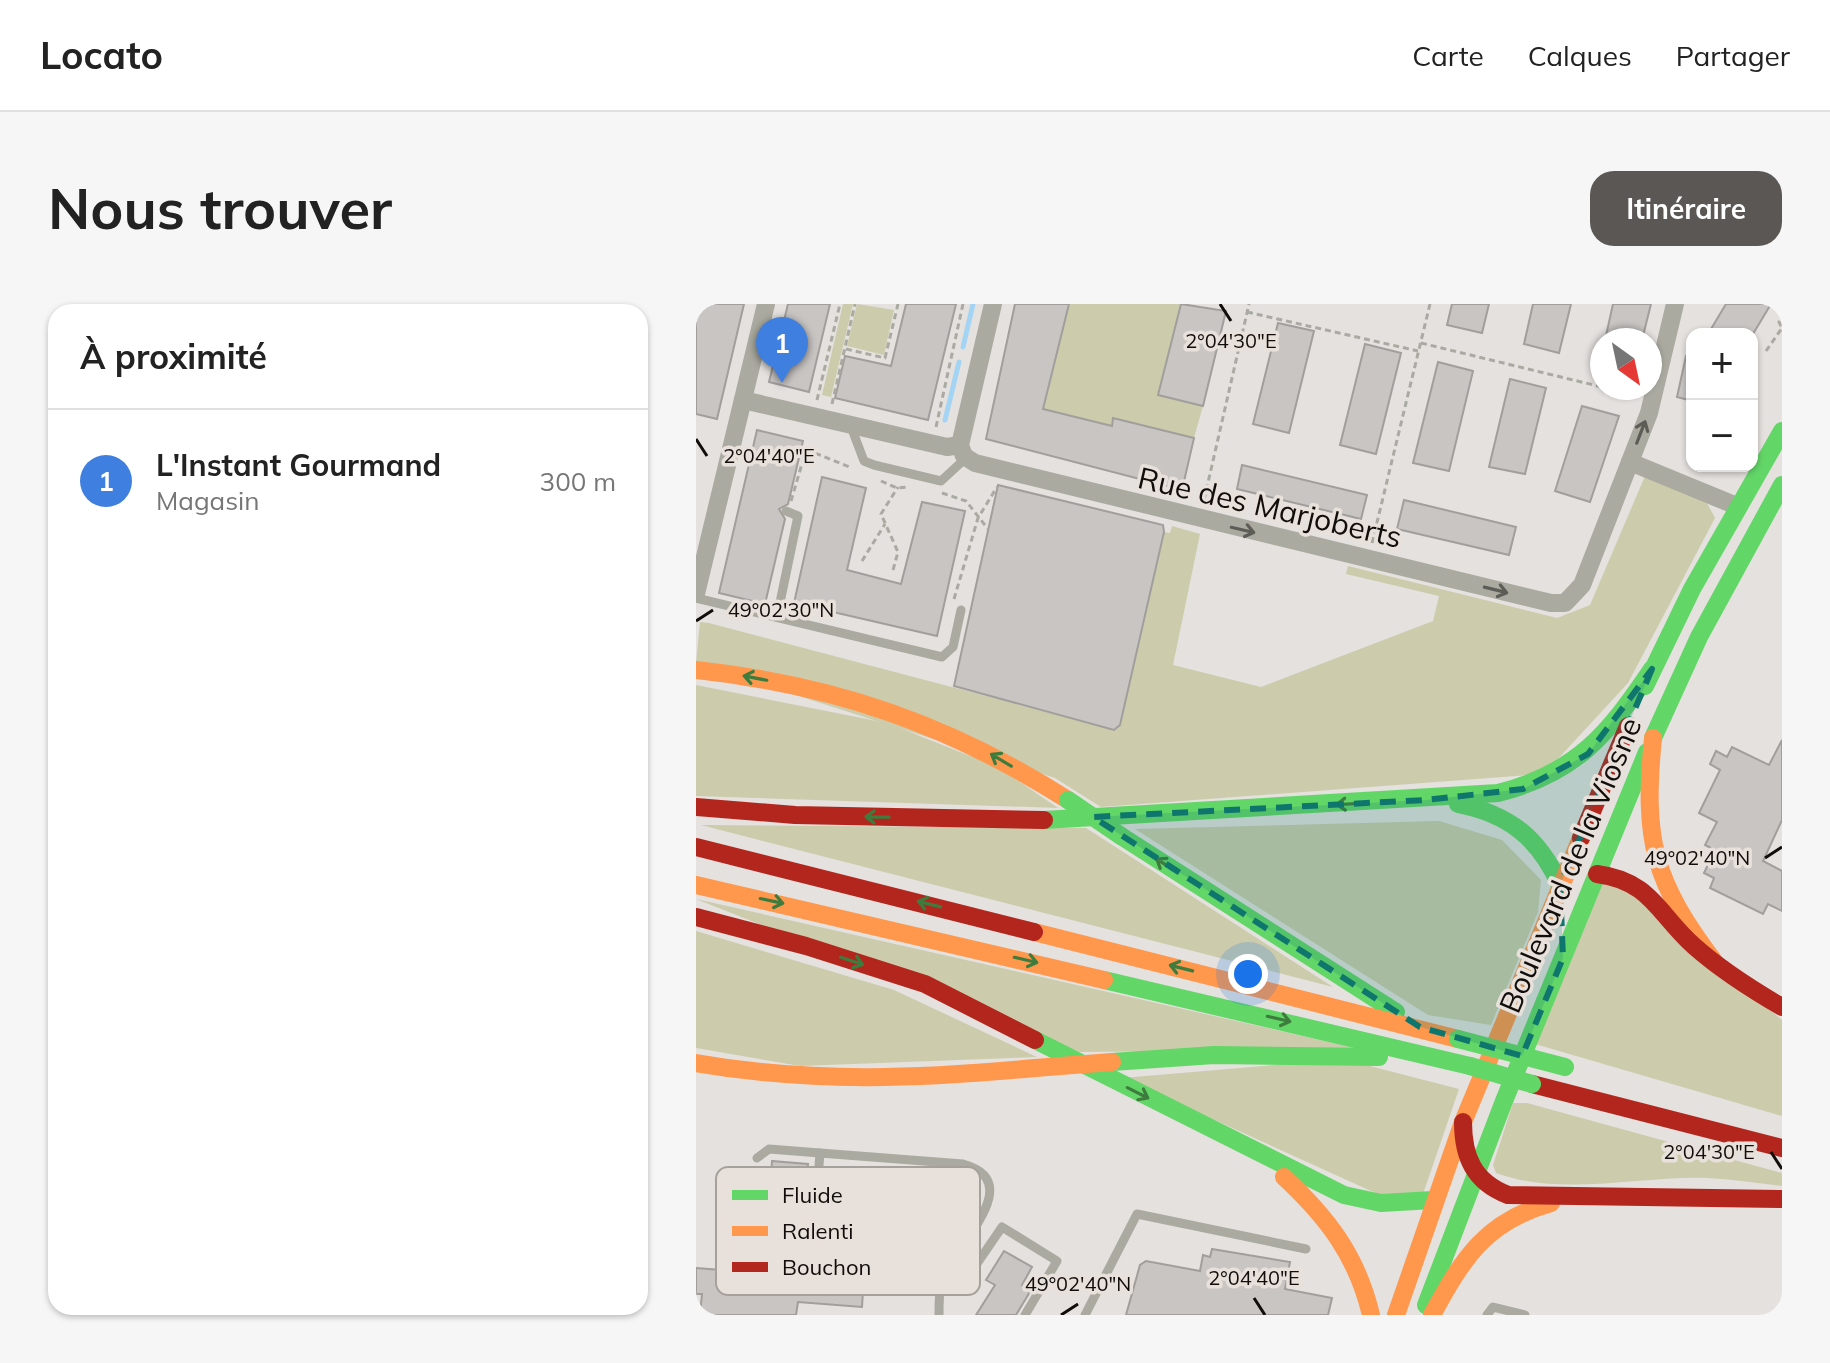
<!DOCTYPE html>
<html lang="fr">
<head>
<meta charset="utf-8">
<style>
	:root { --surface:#fff; --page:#f6f6f6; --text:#222; --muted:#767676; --line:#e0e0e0; --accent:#5a5755 }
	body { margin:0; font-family:Mulish,sans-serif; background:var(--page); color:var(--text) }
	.controls { position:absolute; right:24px; top:24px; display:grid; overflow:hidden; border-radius:16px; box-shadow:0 2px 6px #0004 }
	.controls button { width:72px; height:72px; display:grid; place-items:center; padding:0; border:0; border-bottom:2px solid var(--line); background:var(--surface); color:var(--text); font:40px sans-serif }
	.compass { position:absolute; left:894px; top:24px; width:72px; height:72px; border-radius:50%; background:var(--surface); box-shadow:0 2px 6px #0004; rotate:147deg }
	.you { position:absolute; left:552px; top:670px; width:28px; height:28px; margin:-20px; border:6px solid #fff; border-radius:50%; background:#1a73e8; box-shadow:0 0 0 12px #1a73e833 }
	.badge { display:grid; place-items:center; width:52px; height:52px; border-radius:50%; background:var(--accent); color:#fff; font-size:26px; font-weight:700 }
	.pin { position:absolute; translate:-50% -66px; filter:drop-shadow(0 2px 4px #0008) }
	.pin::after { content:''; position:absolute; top:42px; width:28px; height:24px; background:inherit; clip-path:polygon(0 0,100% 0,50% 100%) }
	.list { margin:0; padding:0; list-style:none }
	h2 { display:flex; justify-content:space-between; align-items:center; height:104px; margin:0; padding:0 32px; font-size:34px }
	h2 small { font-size:26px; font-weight:400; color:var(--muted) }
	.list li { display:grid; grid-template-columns:52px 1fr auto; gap:24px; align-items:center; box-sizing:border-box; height:144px; padding:0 32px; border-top:2px solid var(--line) }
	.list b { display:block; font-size:30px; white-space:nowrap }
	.list p { margin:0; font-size:26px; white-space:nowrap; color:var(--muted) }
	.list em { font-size:26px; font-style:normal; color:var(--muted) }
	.map { position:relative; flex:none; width:1086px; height:1011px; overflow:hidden; border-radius:24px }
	header { display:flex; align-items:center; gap:48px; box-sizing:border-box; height:112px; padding:0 40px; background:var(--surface); border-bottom:2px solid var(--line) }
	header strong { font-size:38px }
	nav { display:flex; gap:44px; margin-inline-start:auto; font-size:28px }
	.intro { display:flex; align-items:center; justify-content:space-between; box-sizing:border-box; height:192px; padding:0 48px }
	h1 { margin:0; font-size:56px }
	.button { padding:20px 36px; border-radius:24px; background:var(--accent); color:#fff; font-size:28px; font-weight:700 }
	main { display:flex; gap:48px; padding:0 48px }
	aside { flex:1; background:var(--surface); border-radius:24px; box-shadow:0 2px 6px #0004 }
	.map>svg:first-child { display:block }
	.green { fill:#ccccac }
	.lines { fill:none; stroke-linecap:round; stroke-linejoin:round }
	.stream { stroke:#a4d4f3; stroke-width:5 }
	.building { fill:#c8c5c3; stroke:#a19e9c; stroke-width:2 }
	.path { stroke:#aaaaa2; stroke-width:3; stroke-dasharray:6 4; stroke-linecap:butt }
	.lane { stroke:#aaaaa0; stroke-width:9 }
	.street { stroke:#aaaaa0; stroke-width:18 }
	.fast { stroke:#63d668; stroke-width:18 }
	.slow { stroke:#ff974d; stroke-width:18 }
	.jam { stroke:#b3261e; stroke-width:18 }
	.fast-bridge { stroke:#63d668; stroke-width:18 }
	.slow-bridge { stroke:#ff974d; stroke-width:18 }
	.oneway { stroke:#5d5c56 }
	.oneway2 { stroke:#3e7c3e }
	.marked { fill:#0f766e; fill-opacity:0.2; stroke:#0f766e; stroke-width:6; stroke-dasharray:16 10; stroke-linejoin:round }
	.ticks { fill:none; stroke:#100d0b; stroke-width:3 }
	.labels { text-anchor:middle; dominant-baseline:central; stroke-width:7; stroke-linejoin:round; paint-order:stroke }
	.street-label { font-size:30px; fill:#100d0b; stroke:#e8e0da }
	.key { fill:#e8e0da; stroke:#a7a19c; stroke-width:2 }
	.key-label { font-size:22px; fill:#100d0b }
	.ticks-label { font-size:20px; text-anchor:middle; fill:#100d0b; stroke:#e8e0da; stroke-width:7; stroke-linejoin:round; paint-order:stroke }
</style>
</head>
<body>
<header>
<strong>Locato</strong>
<nav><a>Carte</a><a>Calques</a><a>Partager</a></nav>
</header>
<div class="intro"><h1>Nous trouver</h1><a class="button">Itinéraire</a></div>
<main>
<aside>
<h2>À proximité<small></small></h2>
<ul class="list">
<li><span class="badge" style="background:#3f7fe0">1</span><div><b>L'Instant Gourmand</b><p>Magasin</p></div><em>300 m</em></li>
</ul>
</aside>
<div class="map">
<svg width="1086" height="1011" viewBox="0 0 1086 1011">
	<rect width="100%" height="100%" fill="#e4e1de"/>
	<g class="green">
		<path d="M147 0H157L135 93 126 91Z"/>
		<path d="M161 0 198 6 188 51 151 42Z"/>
		<path d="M373 0H485L462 90 507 102 498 134 418 115 414 129 393 116 346 110Z"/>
		<path d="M949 172 1011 199 1019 214 932 379 848 470 405 503 359 474 0 359 4 318 13 319 419 426 424 421 468 228 474 229 476 222 504 230 477 361 565 383 737 317 743 292 650 270 652 262 861 314 894 301Z"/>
		<path d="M0 381 191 419 302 463 362 504 0 492Z"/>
		<path d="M743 517 806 536 845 576 842 608 795 721 732 711 439 525Z"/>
		<path d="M5 521 390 524 637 683Z"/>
		<path d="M920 576 1086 716V812L839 740 907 577Z"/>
		<path d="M0 595 664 745 384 748Z"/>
		<path d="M0 627 198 686 341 753 104 762 0 744Z"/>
		<path d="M590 760H666L763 785 727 890 686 892 426 774Z"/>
		<path d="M817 799H831L1086 869V882C1061 879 1036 875 1011 874 943 872 866 893 800 869L797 861Z"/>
	</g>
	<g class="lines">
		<g class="stream">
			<path d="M267 43 277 0"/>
			<path d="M249 116 263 58"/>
		</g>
	</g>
	<g class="building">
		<path d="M0 0H48L21 115 0 110Z"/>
		<path d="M92 0H134L113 88 73 78Z"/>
		<path d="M210 0H260L232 116 139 94 149 52 195 62Z"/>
		<path d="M319 0H373L347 105 416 122 417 114 498 134 486 186 290 135Z"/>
		<path d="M485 0 530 7 507 102 462 91Z"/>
		<path d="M756 0H793L786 29 751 21Z"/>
		<path d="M837 0H875L863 49 828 40Z"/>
		<path d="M917 0H955L946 36H909Z"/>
		<path d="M1030 0H1075L1057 30H1012Z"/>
		<path d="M582 19 618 27 593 129 557 120Z"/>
		<path d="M669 40 705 49 680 150 644 141Z"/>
		<path d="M990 52 996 53V97L981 93Z"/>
		<path d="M742 58 777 67 753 167 717 159Z"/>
		<path d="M814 75 850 84 829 170 793 163Z"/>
		<path d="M886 102 923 112 894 198 859 187Z"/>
		<path d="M61 126 107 137 92 200 83 205 89 215 69 300 23 289Z"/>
		<path d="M546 161 671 191 665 215 541 185Z"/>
		<path d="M126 173 170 184 151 266 205 280 226 198 269 207 241 332 98 299Z"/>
		<path d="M302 181 467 221 468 228 424 421 418 426 258 382Z"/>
		<path d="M708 196 820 223 813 251 701 225Z"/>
		<path d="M1086 436V516L1067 557 1086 567V607L1072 600 1067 610 1014 584 1018 574 1008 569 1019 546 1009 541 1021 518 1003 509 1024 466 1014 460 1020 447 1031 453 1036 443 1073 461Z"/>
		<path d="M76 857 112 860 103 972 154 976V970L168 971 166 1003 102 998 100 1011H4L6 990H0V964L78 970 85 886 74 885Z"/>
		<path d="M516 945 594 958 589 985 636 994 632 1011H430L444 961 450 957 504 967 507 951 514 953Z"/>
		<path d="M308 947 336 963 326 981 335 986 320 1011H280L299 981 290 976Z"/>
	</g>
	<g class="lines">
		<g class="path">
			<path d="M551 8 722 47"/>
			<path d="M725 39 906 83"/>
			<path d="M150 45 189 54 202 0"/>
			<path d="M1070 47 1086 24 1083 18 1086 10"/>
			<path d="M910 84 941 93"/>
			<path d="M121 96 144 0"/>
			<path d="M136 100 159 0"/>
			<path d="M240 123 267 0"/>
			<path d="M185 177 201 184 212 183"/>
			<path d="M246 189 270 197 292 225"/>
			<path d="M508 196 553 0"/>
			<path d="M95 197 108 153 114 147 156 164"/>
			<path d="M676 239 734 0"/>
			<path d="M166 257 189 220"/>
			<path d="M197 266 202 248 185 210 202 183"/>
			<path d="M258 295 282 214 301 183"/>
		</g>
		<g class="lane">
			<path d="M154 120 168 157 178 161 245 177 271 153"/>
			<path d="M0 294 246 353 257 343 265 306"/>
			<path d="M81 313 102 212 90 207"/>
			<path d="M61 854 73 845 124 849"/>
			<path d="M280 961 306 923 361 957 329 1011"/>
			<path d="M243 1011C243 1001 243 989 245 979 253 946 335 879 267 860L124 849 115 960 227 967 245 977"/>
			<path d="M389 1011 441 910 610 945"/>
			<path d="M791 1011 797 1003 829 1011"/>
		</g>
		<g class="street">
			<path d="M297 0 264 141 268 152 279 159 855 299H869L886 281 953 109 979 0"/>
			<path d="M47 96 251 143 264 141"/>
			<path d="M934 158 1041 202"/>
			<path d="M0 290 70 0"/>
		</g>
		<g class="fast">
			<path d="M949 382 996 285 1086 127"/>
			<path d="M957 434 1003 333 1086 181"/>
			<path d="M762 500C813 510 843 534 864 581"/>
			<path d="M348 516 802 489C881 469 912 430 956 365"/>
			<path d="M425 532 700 708"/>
			<path d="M408 676 774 762"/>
			<path d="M339 736 648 891 685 899 737 896"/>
			<path d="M416 758 518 751 683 753"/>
			<path d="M730 1001 808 797 951 448"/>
		</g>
		<g class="slow">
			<path d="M0 366C139 381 254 421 372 496"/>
			<path d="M957 434C947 537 957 577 1020 660"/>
			<path d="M0 581 408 676"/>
			<path d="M338 628 762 735"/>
			<path d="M0 759C113 779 225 775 339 764"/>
			<path d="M588 873C632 914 661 952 675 1011"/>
			<path d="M700 1011 767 818 885 534"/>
			<path d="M736 1011C767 954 790 917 855 899"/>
		</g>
		<g class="jam">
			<path d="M0 503 99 511 348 516"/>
			<path d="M885 534 932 422"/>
			<path d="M0 543 338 628"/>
			<path d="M901 570C955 577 962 610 998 642 1025 666 1055 685 1086 703"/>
			<path d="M0 613 110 642 229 680 339 736"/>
			<path d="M836 780 1086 844"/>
			<path d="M767 818C767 853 778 878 812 891L1086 895"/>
		</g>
		<g class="fast-bridge">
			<path d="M372 496 425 532"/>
			<path d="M762 735 869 763"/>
			<path d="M774 762 836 780"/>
		</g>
		<path class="slow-bridge" d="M339 764 416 758"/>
	</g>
	<defs><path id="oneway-shaft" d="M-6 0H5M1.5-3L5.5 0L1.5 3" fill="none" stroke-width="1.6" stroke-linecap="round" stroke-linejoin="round" transform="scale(2)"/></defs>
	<g class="oneway">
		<use href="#oneway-shaft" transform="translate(945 128) rotate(-69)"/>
		<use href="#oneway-shaft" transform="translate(547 226) rotate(13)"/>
		<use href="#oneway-shaft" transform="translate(800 286) rotate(14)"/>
	</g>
	<g class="oneway2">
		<use href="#oneway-shaft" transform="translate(59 374) rotate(-169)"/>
		<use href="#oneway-shaft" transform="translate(305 456) rotate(-149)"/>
		<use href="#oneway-shaft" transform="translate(652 500) rotate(177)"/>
		<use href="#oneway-shaft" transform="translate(181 513) rotate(-179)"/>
		<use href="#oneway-shaft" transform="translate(470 561) rotate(-147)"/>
		<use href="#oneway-shaft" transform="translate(76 597) rotate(12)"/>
		<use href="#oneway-shaft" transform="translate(233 600) rotate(-166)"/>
		<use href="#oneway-shaft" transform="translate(330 656) rotate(13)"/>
		<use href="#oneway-shaft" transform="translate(156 657) rotate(18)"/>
		<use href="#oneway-shaft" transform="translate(485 664) rotate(-166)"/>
		<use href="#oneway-shaft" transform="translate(583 715) rotate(13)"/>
		<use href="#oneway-shaft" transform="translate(442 789) rotate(27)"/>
	</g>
	<path class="marked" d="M956 365 864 581 867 654 826 752 724 723 397 513 730 496 827 485 892 450Z"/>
	<path class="ticks" d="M524 0 535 17M0 135 11 152M0 317 17 306M1069 554 1086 543M1075 848 1086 865M558 994 569 1011M365 1011 382 1000"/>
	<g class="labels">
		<g class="street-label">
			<text transform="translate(574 203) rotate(13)">Rue des Marjoberts</text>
			<text transform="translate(874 561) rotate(-67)">Boulevard de la Viosne</text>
		</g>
	</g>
	<rect x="20" y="863" width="264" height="128" rx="12" class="key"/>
	<rect x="36" y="886" width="36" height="10" fill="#63d668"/>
	<rect x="36" y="922" width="36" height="10" fill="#ff974d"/>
	<rect x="36" y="958" width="36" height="10" fill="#b3261e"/>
	<g class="key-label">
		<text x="86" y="899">Fluide</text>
		<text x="86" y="935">Ralenti</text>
		<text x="86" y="971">Bouchon</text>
	</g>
	<g class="ticks-label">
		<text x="535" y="44">2°04'30"E</text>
		<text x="73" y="159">2°04'40"E</text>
		<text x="85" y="313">49°02'30"N</text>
		<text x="1001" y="561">49°02'40"N</text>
		<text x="1013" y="855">2°04'30"E</text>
		<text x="558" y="981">2°04'40"E</text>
		<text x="382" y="987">49°02'40"N</text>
	</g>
</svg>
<div class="controls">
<button>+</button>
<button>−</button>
</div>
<svg class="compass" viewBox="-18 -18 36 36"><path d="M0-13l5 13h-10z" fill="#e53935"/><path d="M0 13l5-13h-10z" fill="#767676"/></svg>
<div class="you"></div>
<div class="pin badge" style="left:86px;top:79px;background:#3f7fe0">1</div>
</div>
</main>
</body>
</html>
